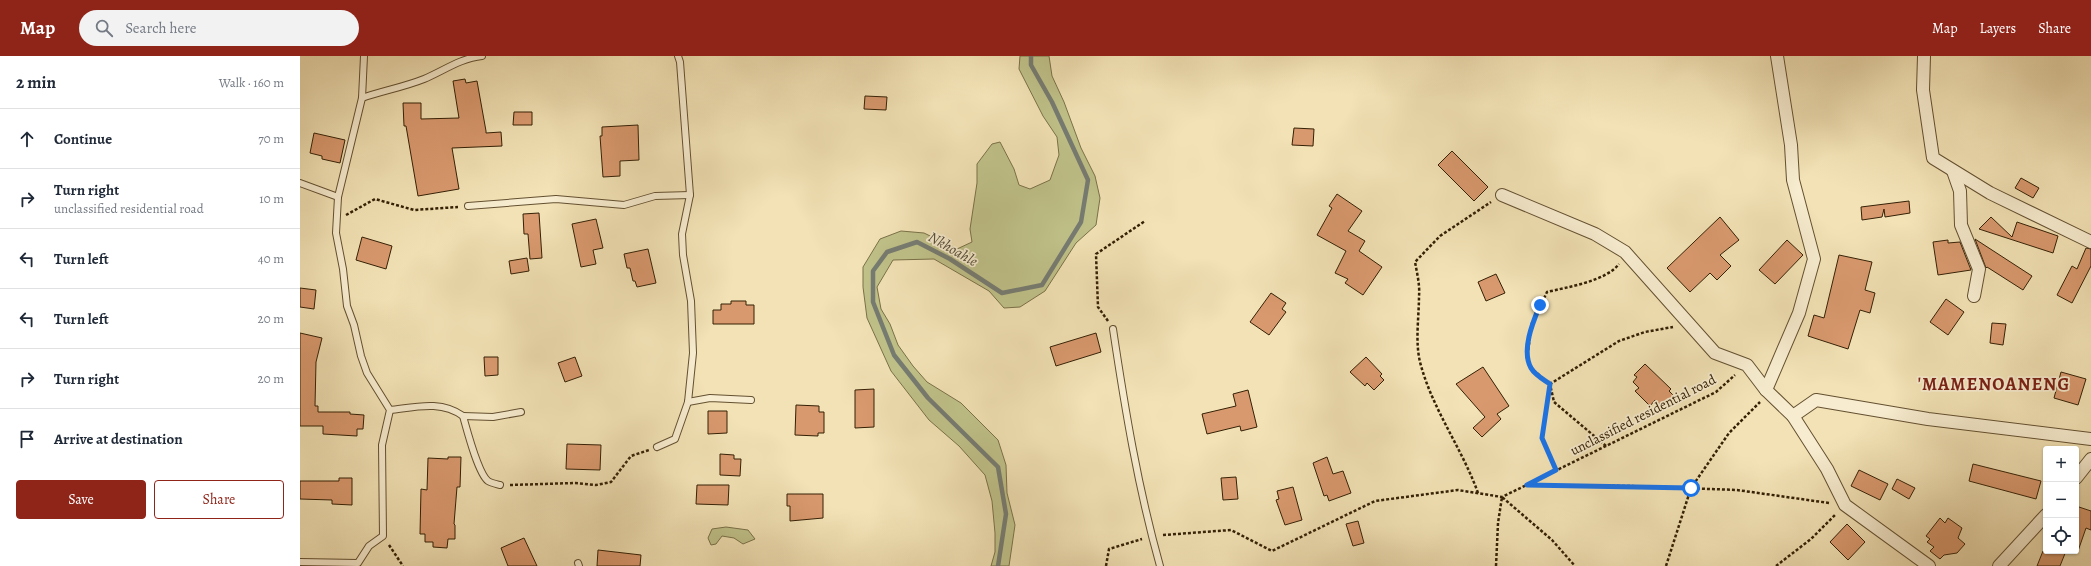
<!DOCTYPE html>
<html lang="en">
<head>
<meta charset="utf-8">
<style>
	:root { --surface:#fff; --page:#f2f2f3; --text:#1f2937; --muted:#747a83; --line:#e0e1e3; --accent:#8f2418 }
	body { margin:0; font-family:Alegreya,serif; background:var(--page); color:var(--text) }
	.controls { position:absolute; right:12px; bottom:12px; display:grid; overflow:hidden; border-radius:4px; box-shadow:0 1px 3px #0004 }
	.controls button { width:36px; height:36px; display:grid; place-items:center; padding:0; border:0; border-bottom:1px solid var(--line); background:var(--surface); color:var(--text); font:20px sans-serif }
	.stop { position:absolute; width:12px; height:12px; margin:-9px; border:3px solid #1a73e8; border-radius:50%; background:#fff }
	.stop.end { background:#1a73e8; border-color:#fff; box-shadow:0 1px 4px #0008 }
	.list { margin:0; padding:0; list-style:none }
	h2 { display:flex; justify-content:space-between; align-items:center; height:52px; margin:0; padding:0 16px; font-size:17px }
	h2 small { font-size:13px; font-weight:400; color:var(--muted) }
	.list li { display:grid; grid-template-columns:26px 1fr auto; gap:12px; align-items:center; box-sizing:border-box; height:60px; padding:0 16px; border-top:1px solid var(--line) }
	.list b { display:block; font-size:15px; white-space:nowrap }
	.list p { margin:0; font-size:13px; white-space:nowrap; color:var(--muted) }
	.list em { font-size:13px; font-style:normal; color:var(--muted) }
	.actions { display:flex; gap:8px; padding:12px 16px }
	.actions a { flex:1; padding:9px 0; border:1px solid var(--accent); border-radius:4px; text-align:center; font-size:14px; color:var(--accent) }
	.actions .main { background:var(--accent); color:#fff }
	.icon { flex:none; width:22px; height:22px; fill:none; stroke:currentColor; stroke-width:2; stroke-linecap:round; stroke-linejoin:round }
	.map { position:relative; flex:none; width:1791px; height:510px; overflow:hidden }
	header { display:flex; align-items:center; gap:24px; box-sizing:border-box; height:56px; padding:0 20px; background:var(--accent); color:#fff }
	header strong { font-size:19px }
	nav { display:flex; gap:22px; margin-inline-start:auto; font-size:14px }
	.search { width:280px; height:36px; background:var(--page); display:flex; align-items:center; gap:10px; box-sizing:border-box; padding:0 14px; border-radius:22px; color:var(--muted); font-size:15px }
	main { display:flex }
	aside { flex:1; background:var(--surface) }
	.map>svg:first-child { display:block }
	.green { fill:#c0c28a; stroke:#7a7148 }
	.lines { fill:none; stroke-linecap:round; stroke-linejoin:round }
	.stream { stroke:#767c72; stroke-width:4.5 }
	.building { fill:#d9996e; stroke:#342005 }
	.service-casing { stroke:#645031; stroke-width:8 }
	.minor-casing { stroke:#645031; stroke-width:14 }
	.path { stroke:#342005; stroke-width:2.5; stroke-dasharray:3 2; stroke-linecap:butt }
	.service { stroke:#f7eccf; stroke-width:6 }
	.minor { stroke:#f7eccf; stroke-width:12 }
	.route { stroke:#1a73e8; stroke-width:5 }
	.labels { text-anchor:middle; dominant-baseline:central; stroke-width:3.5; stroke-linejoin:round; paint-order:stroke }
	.street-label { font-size:14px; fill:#342005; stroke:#f7eccf }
	.water-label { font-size:15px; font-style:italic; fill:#554e3b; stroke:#f7eccf }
	.district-label { font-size:18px; font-weight:bold; letter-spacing:1px; fill:#7a1f14; stroke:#f7eccf }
</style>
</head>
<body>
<header>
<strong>Map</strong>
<div class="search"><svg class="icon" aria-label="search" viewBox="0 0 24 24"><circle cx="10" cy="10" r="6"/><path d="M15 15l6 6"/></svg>Search here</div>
<nav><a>Map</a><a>Layers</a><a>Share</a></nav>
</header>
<main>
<aside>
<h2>2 min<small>Walk · 160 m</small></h2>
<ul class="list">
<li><svg class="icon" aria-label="ahead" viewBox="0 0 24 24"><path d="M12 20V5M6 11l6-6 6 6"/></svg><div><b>Continue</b></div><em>70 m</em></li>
<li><svg class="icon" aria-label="right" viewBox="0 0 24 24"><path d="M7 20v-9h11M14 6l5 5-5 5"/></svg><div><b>Turn right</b><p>unclassified residential road</p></div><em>10 m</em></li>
<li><svg class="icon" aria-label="left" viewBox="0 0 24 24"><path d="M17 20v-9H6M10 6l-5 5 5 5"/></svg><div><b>Turn left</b></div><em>40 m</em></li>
<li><svg class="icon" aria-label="left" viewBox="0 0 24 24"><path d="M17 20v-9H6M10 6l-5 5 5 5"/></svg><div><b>Turn left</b></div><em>20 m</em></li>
<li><svg class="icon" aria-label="right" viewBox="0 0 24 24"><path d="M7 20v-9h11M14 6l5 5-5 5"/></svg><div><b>Turn right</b></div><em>20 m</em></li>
<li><svg class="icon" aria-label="arrive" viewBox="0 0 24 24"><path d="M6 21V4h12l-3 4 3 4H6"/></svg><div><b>Arrive at destination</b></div></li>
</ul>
<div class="actions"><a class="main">Save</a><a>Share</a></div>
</aside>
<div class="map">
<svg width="1791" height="510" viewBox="0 0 1791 510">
	<rect width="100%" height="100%" fill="#f2e2b5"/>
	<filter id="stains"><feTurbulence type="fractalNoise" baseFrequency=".005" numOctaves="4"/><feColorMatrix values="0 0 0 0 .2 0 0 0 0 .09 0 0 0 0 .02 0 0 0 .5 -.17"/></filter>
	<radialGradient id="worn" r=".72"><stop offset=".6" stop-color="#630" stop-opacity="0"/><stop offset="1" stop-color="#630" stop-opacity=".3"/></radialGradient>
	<g class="green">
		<path d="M720 0H749L752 20 764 46 781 92 795 120 800 142 796 169 776 187 745 235 720 251 704 252 689 235 634 203 593 204 577 231 581 253 590 268 598 289 613 310 627 326 661 347 698 384 706 409 707 437 715 469 709 510H691L695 496V477L692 445 685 419 659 390 629 364 591 315 567 262 563 231V211L580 183 601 175 624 177 657 193 672 186 670 173 677 127V108L692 88 700 86 714 113 719 129 730 133 750 124 759 99 757 81 743 60 719 13Z"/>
		<path d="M426 471 448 474 455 483 443 488 434 482 422 480 416 488 411 489 408 482 412 473Z"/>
	</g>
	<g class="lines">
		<path class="stream" d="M698 510 706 458 698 411 628 342 594 299 573 246V215L587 196 617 186 650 203 702 237 742 229 781 166 788 124 752 46 731 9V0"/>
	</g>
	<g class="building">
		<path d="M165 23 166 27 177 25 186 75V77L201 76 202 90 152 92 159 133 118 140 106 70H104L103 47H121V63L159 62 153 25Z"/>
		<path d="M565 40 587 41 586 54 564 53Z"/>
		<path d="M214 56H232V69H213Z"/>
		<path d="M338 69 339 104 320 105V120L303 121 300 80H302V71Z"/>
		<path d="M994 72 1014 73 1013 90 992 89Z"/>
		<path d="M14 77 45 84 40 107 22 103V100L10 97Z"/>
		<path d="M1152 95 1188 131 1174 145 1138 109Z"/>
		<path d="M1721 122 1739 132 1733 142 1715 132Z"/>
		<path d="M1037 138 1062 155 1048 175 1065 185 1059 195 1082 211 1063 239 1045 227 1048 223 1035 217 1046 195 1017 179 1032 152 1029 150Z"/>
		<path d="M1609 145 1610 157 1585 161 1584 153 1582 161 1562 164 1561 151Z"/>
		<path d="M239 157 242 202 230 203 228 178H224L223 158Z"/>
		<path d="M1420 161 1439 184 1420 199 1431 210 1417 224 1410 217 1390 236 1367 212Z"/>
		<path d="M1691 161 1712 181 1717 166 1758 180 1753 197 1679 173Z"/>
		<path d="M296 163 303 192 293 194 296 208 281 211 272 168Z"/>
		<path d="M62 181 92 190 86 213 56 204Z"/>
		<path d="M1675 183 1732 220 1723 234 1687 211 1686 212Z"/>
		<path d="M1487 184 1503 199 1475 228 1459 214Z"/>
		<path d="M1648 184V187L1660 186 1671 214 1638 219 1633 186Z"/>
		<path d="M1786 192 1791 193V210L1772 247 1757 239 1772 210 1777 213Z"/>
		<path d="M348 193 356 227 337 231 335 225H333L330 212H327L324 198Z"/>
		<path d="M1539 199 1572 206 1565 234 1575 237 1570 257 1560 254 1548 293 1508 280 1514 259 1524 262Z"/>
		<path d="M227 202 229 215 211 218 209 205Z"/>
		<path d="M1196 218 1205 237 1186 245 1178 226Z"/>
		<path d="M0 232 16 234 14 253 0 251Z"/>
		<path d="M971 237 986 247 982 253 986 256 969 279 950 266Z"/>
		<path d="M1646 243 1664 256 1648 279 1630 266Z"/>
		<path d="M431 245H446V249H454V268H413V254H421V248H431Z"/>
		<path d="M1692 267 1706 268 1703 289 1690 287Z"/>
		<path d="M0 277 22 282 16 306 15 350H18V356H50V358L64 359 63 373H57V380L23 378V370H0Z"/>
		<path d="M796 277 801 296 756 310 750 291Z"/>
		<path d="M184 301H198V319L185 320Z"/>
		<path d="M275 301 282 320 265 326 258 307Z"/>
		<path d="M1066 301 1082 318 1080 320 1084 324 1074 334 1067 327 1065 330 1050 316Z"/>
		<path d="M1345 308 1371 333 1369 335 1374 340 1363 351 1355 344 1350 350 1335 335 1339 332 1333 326 1337 321 1334 319Z"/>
		<path d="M1183 311 1209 350 1197 358 1201 363 1182 381 1173 372 1185 361 1156 328Z"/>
		<path d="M1761 316 1786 323 1778 349 1754 342Z"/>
		<path d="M574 333V371L555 372V334Z"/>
		<path d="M948 334 957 371 941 375 940 370 907 378 902 358 936 350 933 338Z"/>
		<path d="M496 349 519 350V356H524V377H518V380L495 379Z"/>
		<path d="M408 355H427V377L408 378Z"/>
		<path d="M267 388 301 389 300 414 266 413Z"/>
		<path d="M420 398 434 399V403H441L440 420 420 419Z"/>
		<path d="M148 401H161L160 431H157L154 468 155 469V483H148L147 492 133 491V486H125V478H120L121 433 127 434 128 402 148 403Z"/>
		<path d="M1027 401 1033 418 1043 415 1051 437 1029 445 1027 439 1024 440 1013 407Z"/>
		<path d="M1673 408 1741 425 1736 443 1669 425Z"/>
		<path d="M1559 414 1588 428 1580 444 1551 430Z"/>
		<path d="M936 421 938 443 923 444 921 422Z"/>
		<path d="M39 422H52V449L32 448V444L0 443V425H39Z"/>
		<path d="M1597 423 1615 432 1609 443 1592 433Z"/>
		<path d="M397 429H429L428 449 396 448Z"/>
		<path d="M993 431 1002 464 985 469 976 444 979 443 977 435Z"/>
		<path d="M487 438H523V462L490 465V450H487Z"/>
		<path d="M1776 450 1791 455V474L1786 472 1778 495H1776Z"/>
		<path d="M1640 462 1645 467 1648 462 1662 472 1658 482 1665 488 1657 497 1644 499 1640 503 1630 495 1634 491 1627 486 1630 483 1626 480Z"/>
		<path d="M1058 465 1064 487 1053 490 1046 468Z"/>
		<path d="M1547 468 1565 486 1548 504 1530 486Z"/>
		<path d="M224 482 237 510H208L201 492Z"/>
		<path d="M298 494 341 499 340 510H297Z"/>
		<path d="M1743 495H1766L1760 510H1737Z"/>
	</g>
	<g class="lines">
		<g class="service-casing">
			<g id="service">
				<path d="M62 42C82 35 104 31 124 23 143 15 161 2 182 0"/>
				<path d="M0 127 38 141"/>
				<path d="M168 150 256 143 324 149 355 140 390 139"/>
				<path d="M813 273C825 353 838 432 860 510"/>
				<path d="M388 346 410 342 451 344"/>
				<path d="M90 354C116 351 141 344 163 360 167 374 178 417 188 425 191 427 196 428 200 429"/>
				<path d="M163 360 193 361 221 356"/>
				<path d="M357 391 375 383 388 346 393 297 391 245 383 199 382 178 390 139 380 6 378 0"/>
				<path d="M0 506 58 507 69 490 83 480 82 389 90 354 67 317 61 300 54 269 47 250 43 213 36 177 38 141 62 42 64 0"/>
				<path d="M278 507 279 510"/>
			</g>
		</g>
		<g class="minor-casing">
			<g id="minor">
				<path d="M1624 0 1623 34 1633 102 1690 137 1791 186"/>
				<path d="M1653 115 1660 135 1661 169 1679 213 1674 240"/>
				<path d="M1202 139 1295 178 1325 196 1415 297 1447 309 1466 334 1493 360 1527 413 1545 449 1629 510"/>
				<path d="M1466 334 1499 257 1514 203 1493 124 1491 89 1477 0"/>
				<path d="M1493 360 1516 344 1628 363 1791 383"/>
				<path d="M1776 422 1791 403"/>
				<path d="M1699 510 1746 459"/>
			</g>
		</g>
		<g class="path">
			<path d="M46 159 75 143 114 154 158 151"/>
			<path d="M808 265 798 251 796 198 845 165"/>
			<path d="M1306 390 1254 346 1250 328 1232 313 1227 302 1232 267 1247 236C1268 231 1306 225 1319 208"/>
			<path d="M1256 415 1242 382 1250 328 1319 285 1345 276 1373 271"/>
			<path d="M210 429 275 427 296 429 311 426 331 400 349 394"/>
			<path d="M1227 429 1330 430 1437 434 1529 447"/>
			<path d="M1178 437C1162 392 1132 353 1120 306 1115 285 1119 261 1119 240 1120 229 1117 217 1115 206L1140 180 1191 146"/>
			<path d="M863 479 931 474 972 495 1075 445 1158 434 1202 441 1416 336 1435 319"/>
			<path d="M89 489 103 510"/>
			<path d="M806 510 809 493 842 483"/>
			<path d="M1196 510 1198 467 1202 441 1252 484 1275 510"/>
			<path d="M1366 510 1391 432 1429 377 1460 346"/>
			<path d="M1476 510 1511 483 1536 458"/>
		</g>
		<use href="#service" class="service"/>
		<use href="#minor" class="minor"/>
	</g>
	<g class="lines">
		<path class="route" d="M1240 249C1233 266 1221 294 1231 312 1235 319 1244 324 1250 328L1242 382 1256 414 1227 429 1391 432"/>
	</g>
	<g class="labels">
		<g class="street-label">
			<text transform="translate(1343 359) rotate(-27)">unclassified residential road</text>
		</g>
		<g class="water-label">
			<text transform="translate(653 193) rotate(30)">Nkhoahle</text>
		</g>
		<g class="district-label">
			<text x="1694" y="328">'MAMENOANENG</text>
		</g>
	</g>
	<rect width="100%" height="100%" filter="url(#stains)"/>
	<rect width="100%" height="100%" fill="url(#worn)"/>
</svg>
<div class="controls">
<button>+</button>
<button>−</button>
<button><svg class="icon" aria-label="locate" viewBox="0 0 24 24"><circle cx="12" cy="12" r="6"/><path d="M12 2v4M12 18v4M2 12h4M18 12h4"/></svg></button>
</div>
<div class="stop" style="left:1391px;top:432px"></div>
<div class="stop end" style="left:1240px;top:249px"></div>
</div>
</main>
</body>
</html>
